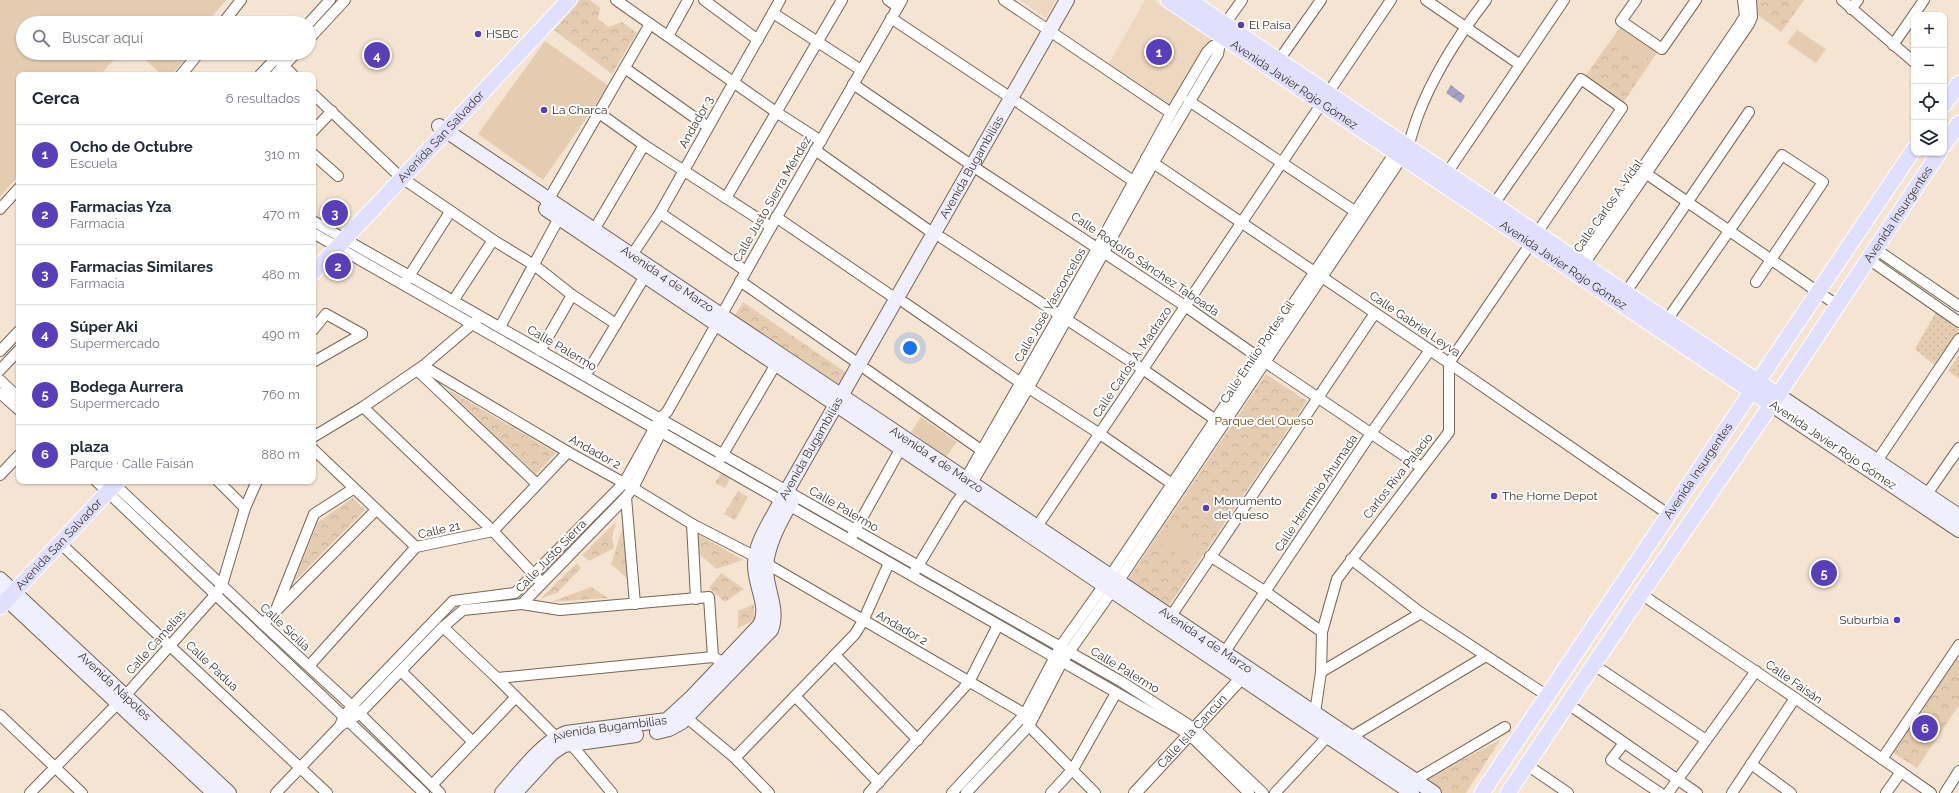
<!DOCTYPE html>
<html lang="es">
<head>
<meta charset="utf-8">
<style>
	:root { --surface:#fff; --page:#f2f2f3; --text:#1f2937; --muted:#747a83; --line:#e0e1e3; --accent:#593fb7 }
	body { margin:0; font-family:Raleway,sans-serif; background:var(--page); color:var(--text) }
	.controls { position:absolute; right:12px; top:12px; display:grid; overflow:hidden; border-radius:8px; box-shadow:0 1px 3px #0004 }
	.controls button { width:36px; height:36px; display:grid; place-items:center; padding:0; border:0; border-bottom:1px solid var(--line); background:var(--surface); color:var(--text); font:20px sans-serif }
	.you { position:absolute; left:910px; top:348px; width:14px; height:14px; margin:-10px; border:3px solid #fff; border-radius:50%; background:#1a73e8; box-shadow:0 0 0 6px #1a73e833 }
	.badge { display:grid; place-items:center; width:26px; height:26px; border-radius:50%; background:var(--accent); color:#fff; font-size:13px; font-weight:700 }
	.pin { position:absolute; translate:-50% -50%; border:2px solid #fff; box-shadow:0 1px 4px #0006 }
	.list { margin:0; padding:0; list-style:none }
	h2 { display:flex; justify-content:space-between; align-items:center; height:52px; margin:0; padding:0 16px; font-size:17px }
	h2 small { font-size:13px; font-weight:400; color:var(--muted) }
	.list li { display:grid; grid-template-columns:26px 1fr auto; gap:12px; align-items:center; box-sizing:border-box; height:60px; padding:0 16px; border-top:1px solid var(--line) }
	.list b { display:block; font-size:15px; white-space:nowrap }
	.list p { margin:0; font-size:13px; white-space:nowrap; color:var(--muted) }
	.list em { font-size:13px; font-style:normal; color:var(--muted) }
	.icon { flex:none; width:22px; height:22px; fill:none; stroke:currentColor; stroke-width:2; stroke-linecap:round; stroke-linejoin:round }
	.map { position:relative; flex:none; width:1959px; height:793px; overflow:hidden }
	.search { position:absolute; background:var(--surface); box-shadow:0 1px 3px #0004; left:16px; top:16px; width:300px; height:44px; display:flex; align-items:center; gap:10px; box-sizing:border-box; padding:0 14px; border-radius:22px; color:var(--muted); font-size:15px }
	.panel { position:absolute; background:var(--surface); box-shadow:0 1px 3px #0004; left:16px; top:72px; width:300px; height:412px; border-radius:8px }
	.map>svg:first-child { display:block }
	.built { fill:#edd7bf }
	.grass { fill:url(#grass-dots) }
	.forest { fill:url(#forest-crowns) }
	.pitch { fill:#e5ccb0 }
	.water { fill:url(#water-waves) }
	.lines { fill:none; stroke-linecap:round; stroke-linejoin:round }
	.minor-casing { stroke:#756656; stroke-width:12 }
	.tertiary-casing { stroke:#756656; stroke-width:14 }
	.secondary-casing { stroke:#756656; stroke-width:16 }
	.primary-casing { stroke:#fff; stroke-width:17 }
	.minor { stroke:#fff; stroke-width:10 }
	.tertiary { stroke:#fff; stroke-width:12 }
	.secondary { stroke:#f0effe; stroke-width:14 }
	.primary { stroke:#e0dffd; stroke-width:15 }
	.poi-dot { fill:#593fb7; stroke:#fff; stroke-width:1.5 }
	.labels { text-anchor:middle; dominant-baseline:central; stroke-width:4; stroke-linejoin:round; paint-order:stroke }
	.poi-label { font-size:12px; fill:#3b352e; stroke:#fff; text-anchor:start }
	.street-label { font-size:12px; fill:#3b352e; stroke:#fff }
	.park-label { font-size:12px; fill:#6e4815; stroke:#fff }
</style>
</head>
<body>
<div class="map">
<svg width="1959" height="793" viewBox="0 0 1959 793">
	<defs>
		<pattern id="grass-dots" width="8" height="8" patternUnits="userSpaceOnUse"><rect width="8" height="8" fill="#e5ccb0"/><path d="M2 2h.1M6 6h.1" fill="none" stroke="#c5b098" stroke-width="1.8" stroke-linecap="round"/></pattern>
		<pattern id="forest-crowns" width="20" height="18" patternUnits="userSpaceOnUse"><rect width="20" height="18" fill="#e5ccb0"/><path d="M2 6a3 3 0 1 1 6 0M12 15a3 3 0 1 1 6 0" fill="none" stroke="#c5b098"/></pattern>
		<pattern id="water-waves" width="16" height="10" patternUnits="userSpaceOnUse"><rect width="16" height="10" fill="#a2a0c4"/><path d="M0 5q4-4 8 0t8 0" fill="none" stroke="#8583a0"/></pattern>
	</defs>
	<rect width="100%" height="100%" fill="#f5e4d2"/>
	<g class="built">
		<path d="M1020 0H1056L1046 18Z"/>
		<path d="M1145 0H1153L1211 38 1170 108 1107 67Z"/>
	</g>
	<g class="grass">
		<path d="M1937 310 1959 326V334L1937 367 1915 349Z"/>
		<path d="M1959 355V379L1948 371Z"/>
	</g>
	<g class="forest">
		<path d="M580 0H590L600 8 598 19 609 27 622 22 637 33 612 74 554 30Z"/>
		<path d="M1755 0H1804L1781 32 1757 14Z"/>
		<path d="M1621 26 1659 50 1622 104 1584 78Z"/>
		<path d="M743 302 848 374 838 391 733 319Z"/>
		<path d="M1266 374 1307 401 1166 610 1127 581Z"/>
		<path d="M447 389 556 453 536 474Z"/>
		<path d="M721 473 730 479 725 488 715 483Z"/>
		<path d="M738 491 748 497 735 520 724 514Z"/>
		<path d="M353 498 365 510 294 582 318 522Z"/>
		<path d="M616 522 612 537 614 548 589 561 582 555Z"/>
		<path d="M625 525 628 579 611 564 623 526Z"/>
		<path d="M696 533 743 560 716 569 698 553Z"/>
		<path d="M577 563 581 568 557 593 541 598Z"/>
		<path d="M721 573 744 589 725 602 709 588Z"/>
		<path d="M591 587 608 598 551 602Z"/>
		<path d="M754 604V620L738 628V611Z"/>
		<path d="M1956 659 1959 660V705L1917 768 1890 751Z"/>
		<path d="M1500 740 1466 793H1443L1423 780Z"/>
	</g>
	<g class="pitch">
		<path d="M0 0H226L207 23H23V53H120L100 75H19V175L0 197Z"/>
		<path d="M1624 28 1654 49 1642 65 1611 45Z"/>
		<path d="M1797 30 1826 49 1816 63 1787 43Z"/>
		<path d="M545 41 609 86 543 180 478 134Z"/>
		<path d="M138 53H191L172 75H162Z"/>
		<path d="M921 417 957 442 946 457 911 432Z"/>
		<path d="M525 440 543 455 536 462 519 448Z"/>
		<path d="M1173 524 1203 544 1190 563 1160 543Z"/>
	</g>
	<path class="water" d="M1451 85 1465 96 1461 103 1446 93Z"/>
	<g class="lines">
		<g class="minor-casing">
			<g id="minor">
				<path d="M616 0 776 112 821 141"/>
				<path d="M704 0 758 40"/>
				<path d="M888 0 898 7"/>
				<path d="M1004 0 1171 113"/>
				<path d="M1426 0 1519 64"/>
				<path d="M1636 0 1621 21 1662 49 1696 0"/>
				<path d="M1842 0 1914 62"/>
				<path d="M1851 9 1858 0"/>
				<path d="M773 13 861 70"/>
				<path d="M891 18 1011 98"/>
				<path d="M223 23 241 0"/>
				<path d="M309 23 330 0"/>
				<path d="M1225 24 1242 0"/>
				<path d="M668 36 688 0"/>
				<path d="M309 39 345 0"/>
				<path d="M1893 45 1924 0"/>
				<path d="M1279 60 1321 0"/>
				<path d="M279 61 293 75"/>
				<path d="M626 69 708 127"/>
				<path d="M181 75 199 53"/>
				<path d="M260 75 281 53"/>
				<path d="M275 75 296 53"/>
				<path d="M853 84 980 171 1185 306 1265 362 1421 467"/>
				<path d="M1328 93 1391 0"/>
				<path d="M313 94 395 172"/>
				<path d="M1189 101 1356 212"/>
				<path d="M1019 103 1133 181"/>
				<path d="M599 113 644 145 771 227"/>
				<path d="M313 131 332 111"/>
				<path d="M815 150 934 234"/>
				<path d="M313 154 338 176"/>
				<path d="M1146 158 1449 363 1668 514"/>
				<path d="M1641 170 1837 305"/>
				<path d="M1447 173 1564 0"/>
				<path d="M402 178 493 240 534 265 572 295 616 324"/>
				<path d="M726 198 842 0"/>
				<path d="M546 204 650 24"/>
				<path d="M1494 204 1581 79 1622 108 1537 233"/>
				<path d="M0 209 19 188"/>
				<path d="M660 213 746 271"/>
				<path d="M776 217 896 299"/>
				<path d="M313 221 1122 682 1195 729 1263 793"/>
				<path d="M594 230 644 145"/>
				<path d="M313 233 1180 729 1195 740 1249 793"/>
				<path d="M942 238 1144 370 1220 423"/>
				<path d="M1874 248 1959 306"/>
				<path d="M632 255 660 213 780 0"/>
				<path d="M1867 258 1959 322"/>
				<path d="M1576 266 1740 24 1745 16 1743 0"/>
				<path d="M1580 267 1584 264 1749 24 1752 17 1751 0"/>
				<path d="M406 281 450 212"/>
				<path d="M740 281 859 364"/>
				<path d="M1626 292 1749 112"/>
				<path d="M453 301 493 240"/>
				<path d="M905 303 1021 383 1100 434 1178 488"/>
				<path d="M1667 320 1782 155 1823 182 1756 282"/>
				<path d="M500 327 559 218"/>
				<path d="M313 330 326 314 362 334"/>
				<path d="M0 351 19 331"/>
				<path d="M540 351 572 295"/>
				<path d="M313 362 362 334"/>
				<path d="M423 366 568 452 633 488 692 524 756 557"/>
				<path d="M0 370 19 350"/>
				<path d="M417 370 537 484"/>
				<path d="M867 370 981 450"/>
				<path d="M585 376 645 276"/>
				<path d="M0 380 19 398"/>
				<path d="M0 393 19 410"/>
				<path d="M363 407 493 531 538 579"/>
				<path d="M313 437 363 407 423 366 476 321"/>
				<path d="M313 449 416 547"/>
				<path d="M720 459 776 364"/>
				<path d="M1877 461 1959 339"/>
				<path d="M0 475 19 455"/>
				<path d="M96 481 424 793"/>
				<path d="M111 481 263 624 352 706 440 793"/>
				<path d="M218 481 245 508"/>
				<path d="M962 485 1098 247 1171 113 1207 52 1213 46 1220 43"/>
				<path d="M1927 494 1959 448"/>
				<path d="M626 497 635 604"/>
				<path d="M692 524 696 599"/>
				<path d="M1034 531 1322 103"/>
				<path d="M852 536 901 448"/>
				<path d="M60 543 327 793"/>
				<path d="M1210 556 1266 592 1322 632"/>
				<path d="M1351 559 1421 613 1546 695"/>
				<path d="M767 564 1025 714 1029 726 1095 793"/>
				<path d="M915 571 956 503 972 483 1029 387 1154 162 1218 54 1220 43 1224 38"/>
				<path d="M1641 594 1795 698 1931 793"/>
				<path d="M522 604 560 610 709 597 713 657"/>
				<path d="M277 607 314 514 353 489"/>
				<path d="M1167 622 1375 313"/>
				<path d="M263 624 376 510"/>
				<path d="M443 627 497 678 556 737"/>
				<path d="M1224 653 1372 432 1430 350"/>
				<path d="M836 656 918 740"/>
				<path d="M1594 665 1706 740"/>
				<path d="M309 666 416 547 493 531 568 452"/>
				<path d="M402 672 472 741"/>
				<path d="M1321 672 1421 613"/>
				<path d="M497 678 713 657 719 660"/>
				<path d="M795 696 879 783"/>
				<path d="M1568 704 1697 793"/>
				<path d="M0 715 82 793"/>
				<path d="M1313 717 1315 713 1321 672 1322 632 1337 579 1449 432V363L1531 243"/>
				<path d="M687 718 735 758 769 793"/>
				<path d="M340 726 343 718 352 706 453 601 515 593 624 483 660 418 667 412 771 227 902 0"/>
				<path d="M1347 742 1351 737 1486 656"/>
				<path d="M570 743 612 793"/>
				<path d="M1624 743 1611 760 1660 793"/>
				<path d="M735 758 855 634 863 621 889 563"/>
				<path d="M1882 759 1959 645"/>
				<path d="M1751 764 1791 793"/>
				<path d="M1527 765 1568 793"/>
				<path d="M1412 784 1415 780 1505 727"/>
				<path d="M432 785 516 697"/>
				<path d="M30 793 125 696 216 594 222 585 245 508 257 481"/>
				<path d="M276 793 340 726 359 714 443 627 463 610 522 604 626 497 633 488 664 426"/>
				<path d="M869 793 969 682 998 625"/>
				<path d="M952 793 1025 714 1060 647 1104 585 1398 148"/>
				<path d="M966 793 1029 726 1062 662 1112 591 1409 147C1410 137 1414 128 1417 118 1433 75 1458 36 1486 0"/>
				<path d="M1051 793 1073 769 1116 693"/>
				<path d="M1275 793 1328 736"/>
				<path d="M1668 793 1756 671"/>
				<path d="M1732 793 1795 698"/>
				<path d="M1886 793 1901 772"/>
				<path d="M1945 793 1959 771"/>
			</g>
		</g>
		<g class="tertiary-casing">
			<g id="tertiary">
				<path id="s1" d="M1135 793 1247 672"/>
			</g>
		</g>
		<g class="secondary-casing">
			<g id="secondary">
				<path id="s2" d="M439 126 1434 793"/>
				<path d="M546 209 1412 793"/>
				<path d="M1778 395 1959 516"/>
				<path d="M1772 405 1959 530"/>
				<path id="s3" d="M0 579 229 793"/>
				<path d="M0 593 214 793"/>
				<path d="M657 732 669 729 682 722 771 630C779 610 766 589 766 569 766 548 781 519 792 501"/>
				<path id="s4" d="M502 793C520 773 541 743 566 733L667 720 691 698 760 625C770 606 754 585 755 564 755 542 772 520 781 501L1067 0"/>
				<path d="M515 793 552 753 564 745 636 735"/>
			</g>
		</g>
		<g class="primary-casing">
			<g id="primary">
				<path id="s5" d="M1168 0 1772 405"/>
				<path d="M1189 0 1778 395"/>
				<path d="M1944 105 1959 83"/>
				<path d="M1944 145 1959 123"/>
				<path id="s6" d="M313 273 569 0"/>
				<path id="s7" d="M0 607 118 481"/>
				<path id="s8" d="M1482 793 1914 149"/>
				<path id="s9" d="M1508 793 1641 594 1778 395 1939 153"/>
			</g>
		</g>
		<use href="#minor" class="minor"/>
		<use href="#tertiary" class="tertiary"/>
		<use href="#secondary" class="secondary"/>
		<use href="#primary" class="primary"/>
	</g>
	<g class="poi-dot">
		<circle cx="1241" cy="25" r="4"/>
		<circle cx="478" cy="34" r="4"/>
		<circle cx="544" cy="110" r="4"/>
		<circle cx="1494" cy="496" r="4"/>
		<circle cx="1206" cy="508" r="4"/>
		<circle cx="1897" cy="620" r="4"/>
	</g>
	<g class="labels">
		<g class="poi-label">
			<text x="1249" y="25">El Paisa</text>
			<text x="486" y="34">HSBC</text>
			<text x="552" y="110">La Charca</text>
			<text x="1502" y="496">The Home Depot</text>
			<text x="1214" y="501">Monumento<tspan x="1214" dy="14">del queso</tspan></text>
			<text x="1889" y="620" text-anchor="end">Suburbia</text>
		</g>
		<g class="street-label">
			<text stroke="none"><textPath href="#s5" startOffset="152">Avenida Javier Rojo Gómez</textPath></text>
			<text transform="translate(696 122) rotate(-61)">Andador 3</text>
			<text stroke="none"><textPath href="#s6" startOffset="187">Avenida San Salvador</textPath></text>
			<text stroke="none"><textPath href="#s4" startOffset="839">Avenida Bugambilias</textPath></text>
			<text transform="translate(772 199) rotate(-60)">Calle Justo Sierra Méndez</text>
			<text transform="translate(1608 206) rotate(-55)">Calle Carlos A. Vidal</text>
			<text stroke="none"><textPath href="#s9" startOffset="698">Avenida Insurgentes</textPath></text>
			<text transform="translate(1145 264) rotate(34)">Calle Rodolfo Sánchez Taboada</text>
			<text stroke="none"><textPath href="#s5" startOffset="476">Avenida Javier Rojo Gómez</textPath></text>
			<text stroke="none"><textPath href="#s2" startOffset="275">Avenida 4 de Marzo</textPath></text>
			<text transform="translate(1050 305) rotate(-60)">Calle José Vasconcelos</text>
			<text transform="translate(1415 324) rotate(34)">Calle Gabriel Leyva</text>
			<text transform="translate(562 348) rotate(30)">Calle Palermo</text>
			<text transform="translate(1257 352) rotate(-56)">Calle Emilio Portes Gil</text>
			<text transform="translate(1132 362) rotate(-56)">Calle Carlos A. Madrazo</text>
			<text transform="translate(1833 445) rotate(34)">Avenida Javier Rojo Gómez</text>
			<text stroke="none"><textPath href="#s4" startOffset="515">Avenida Bugambilias</textPath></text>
			<text transform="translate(595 452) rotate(29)">Andador 2</text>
			<text stroke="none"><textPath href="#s2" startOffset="599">Avenida 4 de Marzo</textPath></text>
			<text stroke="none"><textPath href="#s8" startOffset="388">Avenida Insurgentes</textPath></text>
			<text transform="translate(1398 476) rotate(-52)">Carlos Riva Palacio</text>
			<text transform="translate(1316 493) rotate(-56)">Calle Herminio Ahumada</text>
			<text transform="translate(844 509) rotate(30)">Calle Palermo</text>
			<text transform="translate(439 530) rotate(-13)">Calle 21</text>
			<text stroke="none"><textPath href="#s7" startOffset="86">Avenida San Salvador</textPath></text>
			<text transform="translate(551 556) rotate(-46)">Calle Justo Sierra</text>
			<text transform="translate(285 627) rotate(43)">Calle Sicilia</text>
			<text transform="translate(902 628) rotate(30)">Andador 2</text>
			<text stroke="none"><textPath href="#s2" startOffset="923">Avenida 4 de Marzo</textPath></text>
			<text transform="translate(156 642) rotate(-48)">Calle Camelias</text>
			<text transform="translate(212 666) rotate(43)">Calle Padua</text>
			<text transform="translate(1125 670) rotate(31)">Calle Palermo</text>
			<text transform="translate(1794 682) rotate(35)">Calle Faisán</text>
			<text stroke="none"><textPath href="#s3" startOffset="157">Avenida Nápoles</textPath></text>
			<text stroke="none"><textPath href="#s4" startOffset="132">Avenida Bugambilias</textPath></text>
			<text stroke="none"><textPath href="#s1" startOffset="84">Calle Isla Cancún</textPath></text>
		</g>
		<g class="park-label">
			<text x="1264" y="421">Parque del Queso</text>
		</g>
	</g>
</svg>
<div class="controls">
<button>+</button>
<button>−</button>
<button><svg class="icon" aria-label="locate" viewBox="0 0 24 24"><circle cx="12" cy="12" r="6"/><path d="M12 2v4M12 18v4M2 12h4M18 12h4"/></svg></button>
<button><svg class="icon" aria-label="layers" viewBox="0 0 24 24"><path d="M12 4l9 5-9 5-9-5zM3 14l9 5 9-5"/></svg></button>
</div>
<div class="you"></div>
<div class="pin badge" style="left:1159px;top:52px">1</div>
<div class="pin badge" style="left:338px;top:266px">2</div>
<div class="pin badge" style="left:335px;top:213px">3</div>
<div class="pin badge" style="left:377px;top:55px">4</div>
<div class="pin badge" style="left:1824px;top:573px">5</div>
<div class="pin badge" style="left:1925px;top:728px">6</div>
<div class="search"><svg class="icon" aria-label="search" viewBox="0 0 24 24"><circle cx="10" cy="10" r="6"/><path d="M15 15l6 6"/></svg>Buscar aquí</div>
<section class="panel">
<h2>Cerca<small>6 resultados</small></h2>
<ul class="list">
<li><span class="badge">1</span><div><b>Ocho de Octubre</b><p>Escuela</p></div><em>310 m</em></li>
<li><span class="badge">2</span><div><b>Farmacias Yza</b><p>Farmacia</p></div><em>470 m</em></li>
<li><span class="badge">3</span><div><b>Farmacias Similares</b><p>Farmacia</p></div><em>480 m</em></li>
<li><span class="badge">4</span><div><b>Súper Aki</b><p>Supermercado</p></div><em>490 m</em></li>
<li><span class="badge">5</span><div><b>Bodega Aurrera</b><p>Supermercado</p></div><em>760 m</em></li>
<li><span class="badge">6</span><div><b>plaza</b><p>Parque · Calle Faisán</p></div><em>880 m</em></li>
</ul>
</section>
</div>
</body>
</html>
